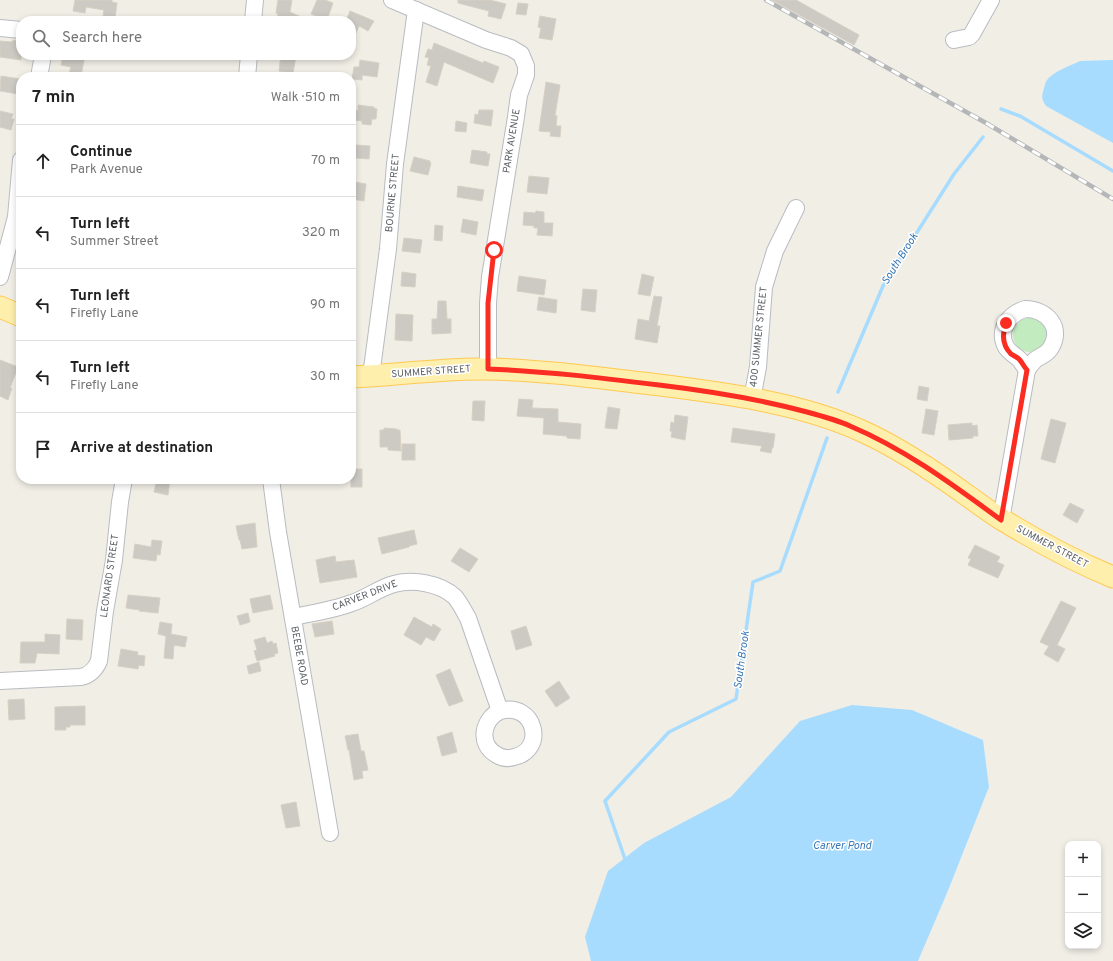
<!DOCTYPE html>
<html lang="en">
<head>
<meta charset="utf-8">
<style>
	:root { --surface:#fff; --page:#f2f2f2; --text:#222; --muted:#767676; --line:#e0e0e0 }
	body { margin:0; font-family:Overpass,sans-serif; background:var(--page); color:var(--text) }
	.controls { position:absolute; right:12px; bottom:12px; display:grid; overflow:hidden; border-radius:8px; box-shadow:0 2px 6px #0003 }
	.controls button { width:36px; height:36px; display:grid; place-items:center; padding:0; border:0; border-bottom:1px solid var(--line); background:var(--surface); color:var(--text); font:20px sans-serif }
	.stop { position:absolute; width:12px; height:12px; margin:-9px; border:3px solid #fb2c22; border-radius:50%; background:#fff }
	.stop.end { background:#fb2c22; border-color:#fff; box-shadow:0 1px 4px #0008 }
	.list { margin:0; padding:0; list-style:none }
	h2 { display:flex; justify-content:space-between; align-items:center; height:52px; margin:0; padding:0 16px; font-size:17px }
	h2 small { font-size:13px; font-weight:400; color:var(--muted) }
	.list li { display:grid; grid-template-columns:26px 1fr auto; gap:12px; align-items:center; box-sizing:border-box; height:72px; padding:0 16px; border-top:1px solid var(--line) }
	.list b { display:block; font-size:15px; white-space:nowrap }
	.list p { margin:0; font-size:13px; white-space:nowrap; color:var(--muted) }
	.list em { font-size:13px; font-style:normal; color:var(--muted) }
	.icon { flex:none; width:22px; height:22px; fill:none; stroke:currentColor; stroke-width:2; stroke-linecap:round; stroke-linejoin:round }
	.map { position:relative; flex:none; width:1113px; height:961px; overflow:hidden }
	.search { position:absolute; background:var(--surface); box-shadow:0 2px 6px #0003; left:16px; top:16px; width:340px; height:44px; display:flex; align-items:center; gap:10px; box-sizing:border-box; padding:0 14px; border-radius:16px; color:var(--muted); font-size:15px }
	.panel { position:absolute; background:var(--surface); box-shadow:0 2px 6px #0003; left:16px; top:72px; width:340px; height:412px; border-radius:16px }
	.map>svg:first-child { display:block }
	.green { fill:#c2ebc0 }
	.water { fill:#a8dcff }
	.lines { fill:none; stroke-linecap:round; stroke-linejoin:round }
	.stream { stroke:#a8dcff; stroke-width:3.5 }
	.building { fill:#cdc9c3; stroke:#d7d0c3 }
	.minor-casing { stroke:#b8bcc1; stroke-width:18 }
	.major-casing { stroke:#ffc951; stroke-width:23 }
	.minor { stroke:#fff; stroke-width:16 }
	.major { stroke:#ffefad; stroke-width:21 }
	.rail-casing { stroke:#b5b6b7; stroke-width:4.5 }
	.rail { stroke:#fff; stroke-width:3; stroke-dasharray:9; stroke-linecap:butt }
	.route { stroke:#fb2c22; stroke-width:5 }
	.labels { text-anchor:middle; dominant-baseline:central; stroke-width:3; stroke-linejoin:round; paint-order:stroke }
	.street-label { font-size:10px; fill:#5d6268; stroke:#fff }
	.water-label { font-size:11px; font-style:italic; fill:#3677b4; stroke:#fff }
</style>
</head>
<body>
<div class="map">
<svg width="1113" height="961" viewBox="0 0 1113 961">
	<rect width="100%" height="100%" fill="#f1eee6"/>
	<circle class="green" cx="1030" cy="335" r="17"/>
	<g class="water">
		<path d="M1113 60V143L1046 106C1043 101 1041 98 1043 92 1044 88 1045 83 1047 80 1054 71 1070 66 1080 61Z"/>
		<path d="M852 705 912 710 983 740 989 787 947 893 918 961H591L585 937 608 871 644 843 731 797 800 721Z"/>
	</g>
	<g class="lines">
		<g class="stream">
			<path d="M1001 109 1020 116 1113 171"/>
			<path d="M838 392 883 286 954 174 983 137"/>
			<path d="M626 862 605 801 669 732 736 699 753 582 780 571 827 438"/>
		</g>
	</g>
	<g class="building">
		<path d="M75 0H112V2L117 3 115 18 103 16 104 10 86 7 85 13 73 11Z"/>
		<path d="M278 0H292L290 12 310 21H277L278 14 276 13Z"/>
		<path d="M317 0H325L333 3 327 20 311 14Z"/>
		<path d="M458 0H490L506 4 501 19 488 16 489 11 458 3Z"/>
		<path d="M772 0H796L859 35 854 45Z"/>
		<path d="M518 3 528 4 526 15 516 14Z"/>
		<path d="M350 11 374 21 368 31 359 26 351 44V21H346Z"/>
		<path d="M540 16 556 19 552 40 539 38 541 28 538 27Z"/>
		<path d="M13 40 21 42V60L0 57V41L12 42Z"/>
		<path d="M434 43 483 63 484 61 499 67 493 83 444 62 437 86 426 82 431 66 427 65 429 58 425 57 428 49 432 50Z"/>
		<path d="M63 55H85L81 76 69 74 71 67 61 65Z"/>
		<path d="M281 55 296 56 293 73 279 71Z"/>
		<path d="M360 60 379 63 377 77 362 75V80L352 79 354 67H359Z"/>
		<path d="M1 76 20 79 18 94 0 91Z"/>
		<path d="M546 82 560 85 555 115 557 116 556 126H561L560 137 550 136 551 132 539 131Z"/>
		<path d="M358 105 374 107V108L377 109 376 119H372L371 125 362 124V121L354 120 356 110 358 111Z"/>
		<path d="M479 110H493L491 126 474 123 475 114 478 115Z"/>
		<path d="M0 111 13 114 11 119H14L11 130 0 127Z"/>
		<path d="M456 121 467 123 466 132 455 131Z"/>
		<path d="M356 145 370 146 369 159 355 158Z"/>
		<path d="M472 150 487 152V154H490L488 166 470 163Z"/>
		<path d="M414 157 430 161V163H431L428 175 410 171Z"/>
		<path d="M529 176 549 178 547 194 527 192Z"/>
		<path d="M355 182 366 184 364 201 351 199V185H354Z"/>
		<path d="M458 186 484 190 482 201 457 197Z"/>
		<path d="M536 211 544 212V223H553L552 236 537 235 538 228H534V226L523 225 524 212 535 213Z"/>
		<path d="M463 219 478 222 476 235 461 232Z"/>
		<path d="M435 225 443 226 442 241 434 240Z"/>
		<path d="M404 238 422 240 420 253 402 251Z"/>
		<path d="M402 272 416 274 415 287 401 286Z"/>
		<path d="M642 274 654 277 650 296 638 294Z"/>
		<path d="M519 276 546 280 544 295 517 291Z"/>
		<path d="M583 289 597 290 595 312 581 310Z"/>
		<path d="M654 296 662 297 657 326H660L657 343 635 339 638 319 649 321Z"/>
		<path d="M539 297 557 300 556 313 537 310Z"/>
		<path d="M438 301H446L447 319H451V333L432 334V319H437Z"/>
		<path d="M396 314 413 315 412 341 395 340Z"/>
		<path d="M0 360 18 367 10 388H12L8 400 0 396Z"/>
		<path d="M919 386 929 388 927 401 917 399Z"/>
		<path d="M519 399 533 400 532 408 558 409V422L581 424 580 439 567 438V436L543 434 544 418 517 416Z"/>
		<path d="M473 401H485L484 421 472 420Z"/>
		<path d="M608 407 620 409 617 429 605 428Z"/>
		<path d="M926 409 938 411 934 435 922 433Z"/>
		<path d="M675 415 688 417 685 440 671 437 672 432 670 431 671 422 674 423Z"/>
		<path d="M1051 419 1066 423 1055 463 1041 459Z"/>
		<path d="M972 423V426L977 425 978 436H973V438L949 440 948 425Z"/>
		<path d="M384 428 397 429V430H400L401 451 388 450V447H380V430H384Z"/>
		<path d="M733 428 775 434 773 448H772L771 453 760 451 762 446 731 442Z"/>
		<rect x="402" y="444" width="13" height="16"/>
		<rect x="351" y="469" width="11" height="18"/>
		<path d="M157 479H170L168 495 154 492Z"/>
		<path d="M1070 503 1084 510 1077 523 1063 515Z"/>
		<path d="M255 523 257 547 242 549 240 540H239L236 526Z"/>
		<path d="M414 530 417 544 409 546V547L382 554 378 538Z"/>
		<path d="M152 540 162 541 160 555 157 554 156 561 133 558 135 544 151 547Z"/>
		<path d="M975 545 1000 557 997 562 1004 565 998 578 968 565 971 559 968 558Z"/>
		<path d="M460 548 478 559 469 572 451 561Z"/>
		<path d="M335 556 336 562 354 560 357 577 320 583 316 560Z"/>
		<path d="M128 595 160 598 158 613 139 611 140 610 126 608Z"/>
		<path d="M270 595 273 609 253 613 250 599Z"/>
		<path d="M1061 601 1076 608 1057 645 1065 649 1058 662 1044 654 1049 646 1040 642Z"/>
		<path d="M248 613 250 622 240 625 237 616Z"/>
		<path d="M414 617 432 627 433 624 441 629 434 641 426 637 421 645 404 635Z"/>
		<path d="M67 619 83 620 82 640 66 639Z"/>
		<path d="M332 621 334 634 315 637 312 624Z"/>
		<path d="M160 622 172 624 171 634 187 637 185 647 174 645 173 659 164 658 166 636 158 634Z"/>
		<path d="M526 626 532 645 516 650 511 631Z"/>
		<path d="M45 634 60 635 59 654 37 653 35 663H20L21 642H45Z"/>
		<path d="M265 637 267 643 272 641 273 644 276 643 278 653 274 654 275 656 257 661 254 651 257 650 254 640Z"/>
		<path d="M121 649 138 652 137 655 145 656 144 666 139 665 138 669 118 666Z"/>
		<path d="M259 662 261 671 249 674 247 666Z"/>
		<path d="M450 669 463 701 449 706 436 675Z"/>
		<path d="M559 681 570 698 556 707 545 691Z"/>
		<path d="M24 699 25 719 9 720 8 700Z"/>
		<path d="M85 706V725H70V727H66V730H55V707Z"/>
		<path d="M452 732 457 752 442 756 437 737Z"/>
		<path d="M358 734 361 751H364L368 770 362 771 363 778 354 780 349 750H348L345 736Z"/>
		<path d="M296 802 300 826 286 828 281 805Z"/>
	</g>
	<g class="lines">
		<g class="minor-casing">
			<g id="minor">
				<path d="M392 0 486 40 511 48 521 54 526 66V75L519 95 516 117 490 277 488 303V369"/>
				<path d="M253 21 255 0"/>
				<path d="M0 28 21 30"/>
				<path d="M954 40 969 37 972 34 991 0"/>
				<path d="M39 77 43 55"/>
				<path d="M247 77 249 55"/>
				<path d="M0 277 16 217 21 160"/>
				<path d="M1025 309C1047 309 1064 328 1050 349 1046 355 1040 356 1035 360 1032 363 1029 367 1027 370 1025 367 1022 363 1020 360 1015 355 1010 353 1006 347 997 330 1009 314 1025 309Z"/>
				<path d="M371 376 388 249 395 164 416 10"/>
				<path d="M752 399 758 367 764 287 775 251 796 208"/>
				<path d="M271 479 278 532 330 833"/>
				<path d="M1001 520 1027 370"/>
				<path d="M293 617C313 613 333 610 352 603 367 598 379 588 394 584 413 579 440 583 455 597 460 603 464 611 468 618L500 711C483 719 477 744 497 755 502 758 508 759 514 757 547 750 535 701 500 711"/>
				<path d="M0 681 81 677C90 675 95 670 99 661L105 611 114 560 120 502 124 479"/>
			</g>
		</g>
		<g class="major-casing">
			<g id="major">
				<path d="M0 307 21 316"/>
				<path d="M351 377C397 375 443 368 489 369 540 370 592 377 643 383 715 392 798 401 864 432 901 449 935 472 968 496 979 504 990 512 1001 519 1037 541 1074 561 1113 577"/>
			</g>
		</g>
		<use href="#minor" class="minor"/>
		<use href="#major" class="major"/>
		<g class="rail-casing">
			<path id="rail" d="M766 0 986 123 1113 199"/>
		</g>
		<use href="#rail" class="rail"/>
	</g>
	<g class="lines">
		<path class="route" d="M494 250 488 303V369C545 371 602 378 659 385 709 391 759 399 807 412 822 416 837 420 850 426 905 449 953 485 1001 520L1027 370C1024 367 1022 362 1019 359 1017 357 1014 356 1011 354 1002 345 1002 334 1006 323"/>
	</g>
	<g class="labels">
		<g class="street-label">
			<text transform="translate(512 141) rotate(-81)">PARK AVENUE</text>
			<text transform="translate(393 193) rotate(-85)">BOURNE STREET</text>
			<text transform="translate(759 337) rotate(-84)">400 SUMMER STREET</text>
			<text transform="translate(431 372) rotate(-4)">SUMMER STREET</text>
			<text transform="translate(1052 547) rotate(28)">SUMMER STREET</text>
			<text transform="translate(110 576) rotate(-82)">LEONARD STREET</text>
			<text transform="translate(365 596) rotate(-21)">CARVER DRIVE</text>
			<text transform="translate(299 656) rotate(80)">BEEBE ROAD</text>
		</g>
		<g class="water-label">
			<text transform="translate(900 259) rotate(-58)">South Brook</text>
			<text transform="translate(742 660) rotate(-82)">South Brook</text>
			<text x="842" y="846">Carver Pond</text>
		</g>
	</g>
</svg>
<div class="controls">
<button>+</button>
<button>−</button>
<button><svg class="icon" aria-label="layers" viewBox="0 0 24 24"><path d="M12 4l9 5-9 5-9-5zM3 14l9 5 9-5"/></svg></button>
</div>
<div class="stop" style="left:494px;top:250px"></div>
<div class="stop end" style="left:1006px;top:323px"></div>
<div class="search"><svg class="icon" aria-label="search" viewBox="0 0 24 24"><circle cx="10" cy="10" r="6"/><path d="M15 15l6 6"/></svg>Search here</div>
<section class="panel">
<h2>7 min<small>Walk · 510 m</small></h2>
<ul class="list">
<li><svg class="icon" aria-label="ahead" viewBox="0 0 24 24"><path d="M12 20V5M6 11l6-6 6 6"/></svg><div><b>Continue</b><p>Park Avenue</p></div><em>70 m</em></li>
<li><svg class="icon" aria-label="left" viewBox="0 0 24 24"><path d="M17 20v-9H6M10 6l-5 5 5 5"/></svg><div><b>Turn left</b><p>Summer Street</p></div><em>320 m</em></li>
<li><svg class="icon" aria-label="left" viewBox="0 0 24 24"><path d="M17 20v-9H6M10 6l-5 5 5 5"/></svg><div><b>Turn left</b><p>Firefly Lane</p></div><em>90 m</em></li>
<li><svg class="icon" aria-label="left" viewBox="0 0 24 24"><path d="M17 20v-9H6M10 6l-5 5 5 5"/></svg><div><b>Turn left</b><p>Firefly Lane</p></div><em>30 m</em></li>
<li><svg class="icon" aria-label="arrive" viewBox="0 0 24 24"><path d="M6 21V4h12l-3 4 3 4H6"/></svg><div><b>Arrive at destination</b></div></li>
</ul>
</section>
</div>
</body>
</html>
